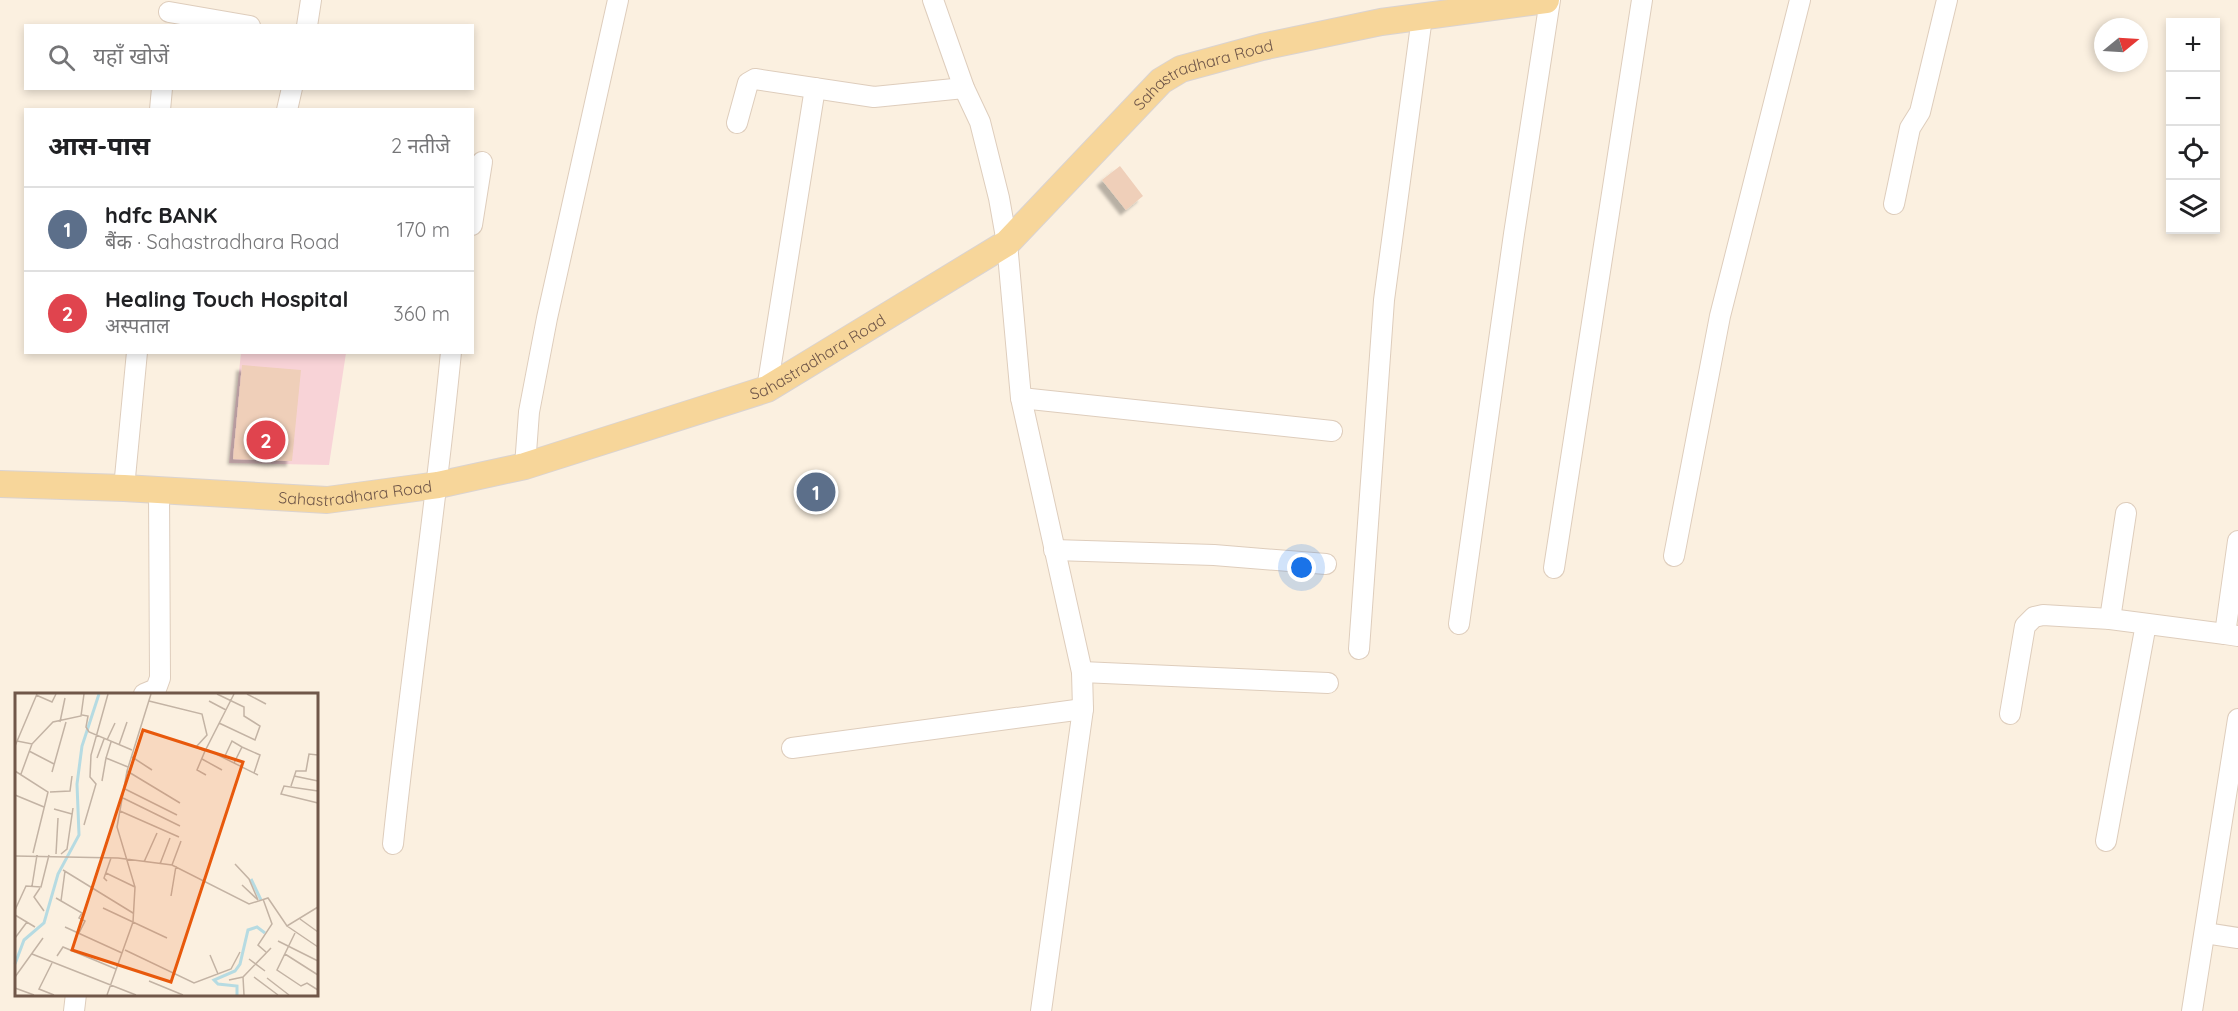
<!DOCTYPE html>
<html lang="hi">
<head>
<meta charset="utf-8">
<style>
	:root { --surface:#fff; --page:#f6f6f6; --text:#202124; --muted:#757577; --line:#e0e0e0; --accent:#111827 }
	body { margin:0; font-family:Quicksand,"Noto Sans Devanagari",sans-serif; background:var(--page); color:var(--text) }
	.controls { position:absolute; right:18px; top:18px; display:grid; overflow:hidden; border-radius:0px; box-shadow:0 3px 9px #0003 }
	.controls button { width:54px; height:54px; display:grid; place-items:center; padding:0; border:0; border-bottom:2px solid var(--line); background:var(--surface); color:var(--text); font:30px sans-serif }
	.compass { position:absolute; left:2094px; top:18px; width:54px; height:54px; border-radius:50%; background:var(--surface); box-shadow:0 3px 9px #0003; rotate:72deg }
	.you { position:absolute; left:1302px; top:568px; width:21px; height:21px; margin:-15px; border:4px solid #fff; border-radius:50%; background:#1a73e8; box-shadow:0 0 0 9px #1a73e833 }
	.badge { display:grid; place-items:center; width:39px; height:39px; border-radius:50%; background:var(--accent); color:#fff; font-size:20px; font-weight:700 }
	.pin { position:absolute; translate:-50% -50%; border:3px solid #fff; box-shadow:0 2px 6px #0006 }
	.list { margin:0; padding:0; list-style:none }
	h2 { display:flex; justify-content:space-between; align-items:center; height:78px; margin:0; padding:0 24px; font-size:26px }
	h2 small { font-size:20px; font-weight:400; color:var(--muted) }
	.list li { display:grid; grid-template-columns:39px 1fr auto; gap:18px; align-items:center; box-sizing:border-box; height:84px; padding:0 24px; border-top:2px solid var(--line) }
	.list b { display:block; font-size:22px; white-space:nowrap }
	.list p { margin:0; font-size:20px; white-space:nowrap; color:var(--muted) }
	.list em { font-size:20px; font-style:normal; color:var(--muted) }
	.icon { flex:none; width:33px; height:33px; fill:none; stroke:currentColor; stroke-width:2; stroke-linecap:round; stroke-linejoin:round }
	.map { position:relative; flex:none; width:2238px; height:1011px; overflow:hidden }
	.search { position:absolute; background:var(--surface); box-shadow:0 3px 9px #0003; left:24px; top:24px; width:450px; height:66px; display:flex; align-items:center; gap:15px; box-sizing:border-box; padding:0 21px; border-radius:0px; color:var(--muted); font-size:22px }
	.panel { position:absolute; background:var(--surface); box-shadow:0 3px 9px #0003; left:24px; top:108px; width:450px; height:246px; border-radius:0px }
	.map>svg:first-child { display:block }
	.medical { fill:#f8d3d7 }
	.building { fill:#efcfb9; filter:url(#shadow) }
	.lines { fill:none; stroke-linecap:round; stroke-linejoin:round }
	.minor-casing { stroke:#decdbc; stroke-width:22 }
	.major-casing { stroke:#dad3d0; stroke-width:28 }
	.minor { stroke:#fff; stroke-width:20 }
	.major { stroke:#f7d69a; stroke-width:26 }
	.labels { text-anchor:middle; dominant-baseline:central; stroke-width:4.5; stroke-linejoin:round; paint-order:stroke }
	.street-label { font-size:16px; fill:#705749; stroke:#fef5e5 }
	.inset-river { fill:none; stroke:#b6dbe2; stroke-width:3 }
	.inset-road { fill:none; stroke:#c3b3a4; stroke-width:1.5 }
	.view { fill:#e8590c; fill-opacity:0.15; stroke:#e8590c; stroke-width:3 }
	.inset-edge { fill:none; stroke:#705749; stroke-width:3 }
</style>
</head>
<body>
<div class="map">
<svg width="2238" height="1011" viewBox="0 0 2238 1011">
	<defs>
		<filter id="shadow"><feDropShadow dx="-5.5" dy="5.5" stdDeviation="1.5" flood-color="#0004"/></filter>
	</defs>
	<rect width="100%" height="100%" fill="#fbf0e0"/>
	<path class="medical" d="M241 353H346L329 465 229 463Z"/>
	<g class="building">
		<path d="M1120 166 1143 196 1126 210 1102 180Z"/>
		<path d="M242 365 301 370 292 461 233 459Z"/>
	</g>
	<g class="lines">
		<g class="minor-casing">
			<g id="minor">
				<path d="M933 0 964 88 980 122 999 198 1007 243 1021 398 1082 672 1083 709 1041 1011"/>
				<path d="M169 12 250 26"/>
				<path d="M307 26 311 0"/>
				<path d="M160 110 162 88"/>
				<path d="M287 110 292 88"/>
				<path d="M737 123 748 83 755 79 874 97 964 88"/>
				<path d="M1894 204 1910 128 1920 112 1947 0"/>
				<path d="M472 225 482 162"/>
				<path d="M767 389 815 88"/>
				<path d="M1021 398 1332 431"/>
				<path d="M525 466 529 412 547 318 618 0"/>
				<path d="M124 488 137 352"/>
				<path d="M2238 541 2225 634 2238 636"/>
				<path d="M1054 550 1214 555 1326 564"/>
				<path d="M1674 556 1720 316 1800 0"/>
				<path d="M1554 568 1642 0"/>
				<path d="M2110 619 2126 513"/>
				<path d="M1459 624 1514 234 1550 0"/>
				<path d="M1359 649 1384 300 1422 17"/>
				<path d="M1082 672 1328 683"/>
				<path d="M144 694 156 689 160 678 159 490"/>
				<path d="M2010 714 2025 626 2034 617 2043 615 2110 619 2225 634"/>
				<path d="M792 748 1083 709"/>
				<path d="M2106 841 2146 624"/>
				<path d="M393 844C410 680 435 517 451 352"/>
				<path d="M2205 933 2238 938"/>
				<path d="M74 1011 76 994"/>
				<path d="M2192 1011 2238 719"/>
			</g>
		</g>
		<g class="major-casing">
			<g id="major">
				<path id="s1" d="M0 484 124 488 327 500 438 485 525 466 767 389 1007 243 1161 81 1181 69 1262 47 1381 22 1546 0"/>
			</g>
		</g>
		<use href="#minor" class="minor"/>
		<use href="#major" class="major"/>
	</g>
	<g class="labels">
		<g class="street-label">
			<text stroke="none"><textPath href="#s1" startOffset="1328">Sahastradhara Road</textPath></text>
			<text stroke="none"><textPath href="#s1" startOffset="842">Sahastradhara Road</textPath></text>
			<text stroke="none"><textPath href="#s1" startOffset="356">Sahastradhara Road</textPath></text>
		</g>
	</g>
	<g transform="translate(15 693)">
		<rect width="303" height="303" fill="#fbf0e0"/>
		<path class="inset-river" d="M236 186 246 207M0 271 9 247 29 230 43 181 64 142 62 91 67 53 84 1M222 302V293L203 291 199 287 220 278 225 271 233 237 242 234 250 240"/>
		<path class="inset-road" d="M202 1 229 14V23L245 33 240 47 204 30M232 1 251 11M21 2 37 9 41 1M134 8 187 21 192 42 181 54 190 58 219 1M194 8 211 17M67 22 73 23 71 34 74 39 117 57M45 29 50 5M92 47 100 30M2 48 17 51 38 29 66 23 69 1M96 49 91 65 113 74M104 52 112 29M0 53 22 1M191 56 243 82M14 58 39 71M190 58 182 77 191 82M117 64 137 77M82 65 89 46M209 65 217 48 227 54M187 66 207 77M219 70 227 54 245 62 239 80M0 78 33 99 18 160M112 78 165 110M37 79 51 29M6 81 17 51M279 83 303 88M87 88 91 65M276 93 281 78H291L294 61 303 62M110 96 162 122M303 98 269 93 266 101 303 110M35 99 55 98 57 83M0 102 29 114M108 105 165 133M39 116 57 121M105 118 164 144M69 132 81 91 75 84 76 62 93 1M41 161 43 125M46 161 52 156 58 115M0 163 103 165 157 172 234 211 253 205 272 233 303 214M129 169 142 140M145 171 155 145M220 171 234 186 243 207M157 172 166 148M48 177 118 220M91 180 120 194M92 188 89 185 96 165M227 192 243 207M17 193 22 162M25 195 19 204 29 218M156 203 161 173M41 205 67 220 64 225 70 228 64 240M248 206 257 231 243 252 251 259M46 208 50 178M88 215 152 245M0 217 11 193 26 194 34 162M0 222 20 234M285 226 303 239M272 233 303 254M50 234 107 260M280 240 262 277 286 293 292 290 303 297M0 245 12 229M263 248 303 268M110 257 179 290 216 276 225 259M17 261 121 302M270 261 303 282M195 262 203 281M42 263 48 254 101 276M234 266 250 278M37 270 24 296 39 302M0 284 28 245M228 284 229 302M239 284 263 302M252 285 274 302M214 287 228 284 256 255M134 288 168 302M0 295 19 302M92 302 118 229 120 194 102 134 112 78 136 1"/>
		<path class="view" d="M128 37 228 69 156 289 57 257Z"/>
		<rect width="303" height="303" class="inset-edge"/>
	</g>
</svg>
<div class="controls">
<button>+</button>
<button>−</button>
<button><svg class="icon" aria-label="locate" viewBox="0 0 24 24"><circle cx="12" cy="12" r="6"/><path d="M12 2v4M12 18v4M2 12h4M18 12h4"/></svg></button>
<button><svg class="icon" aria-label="layers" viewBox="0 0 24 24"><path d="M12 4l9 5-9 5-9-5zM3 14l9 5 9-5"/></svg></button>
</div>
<svg class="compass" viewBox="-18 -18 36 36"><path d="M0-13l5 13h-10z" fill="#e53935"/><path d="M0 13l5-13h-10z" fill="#757577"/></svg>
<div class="you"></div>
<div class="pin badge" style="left:816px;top:492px;background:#5c6f8a">1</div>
<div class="pin badge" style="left:266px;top:440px;background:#e0444e">2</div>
<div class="search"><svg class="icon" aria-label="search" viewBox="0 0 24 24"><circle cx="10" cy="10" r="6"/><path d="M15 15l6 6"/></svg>यहाँ खोजें</div>
<section class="panel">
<h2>आस-पास<small>2 नतीजे</small></h2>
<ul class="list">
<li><span class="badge" style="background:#5c6f8a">1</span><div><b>hdfc BANK</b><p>बैंक · Sahastradhara Road</p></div><em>170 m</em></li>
<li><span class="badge" style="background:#e0444e">2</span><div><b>Healing Touch Hospital</b><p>अस्पताल</p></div><em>360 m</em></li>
</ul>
</section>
</div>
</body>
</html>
